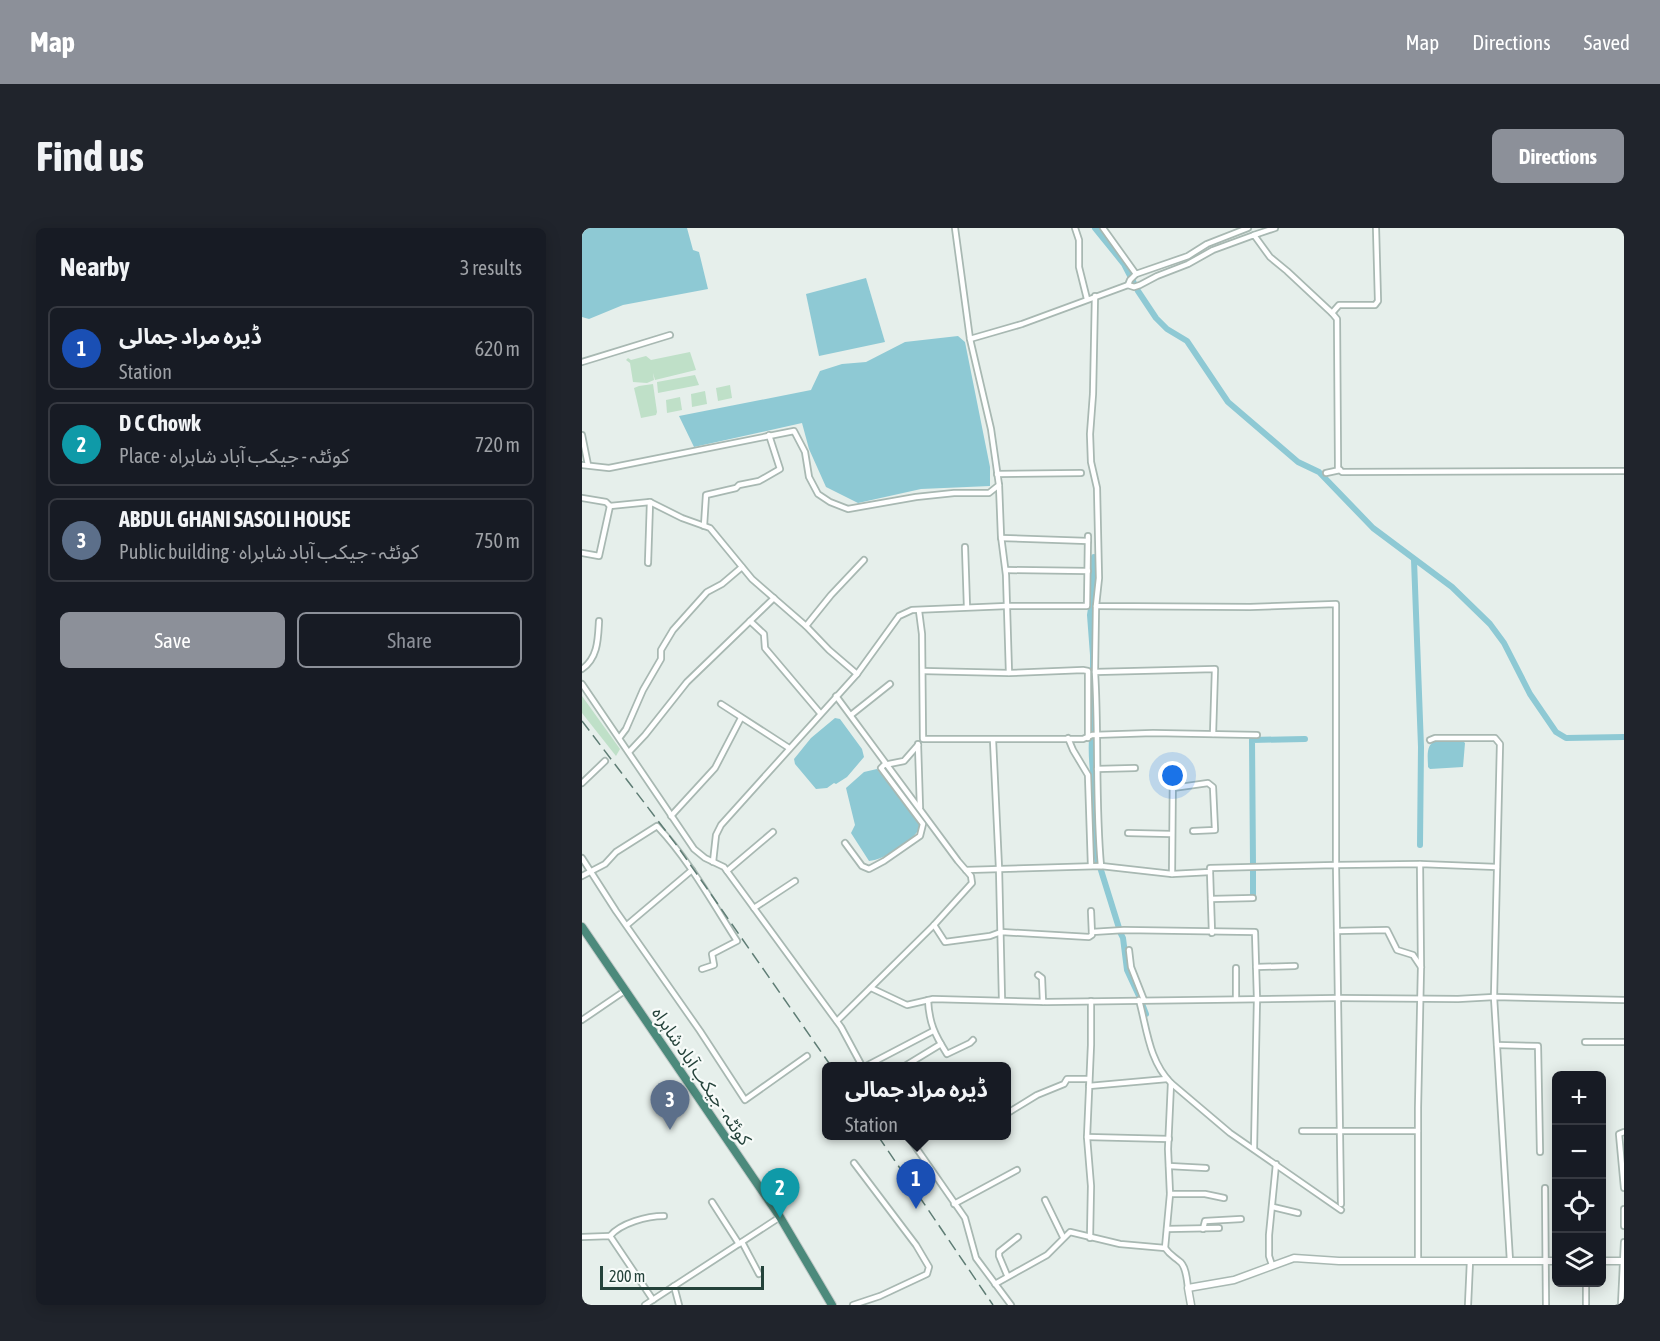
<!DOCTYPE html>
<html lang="en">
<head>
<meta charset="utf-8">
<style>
	:root { --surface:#171b24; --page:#20242c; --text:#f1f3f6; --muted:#9ea1a6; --line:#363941; --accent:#8c9099 }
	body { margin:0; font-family:"Asap Condensed","Noto Sans Arabic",sans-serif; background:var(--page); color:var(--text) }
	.controls { position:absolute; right:18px; bottom:18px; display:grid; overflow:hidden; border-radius:9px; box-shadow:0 3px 15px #0003 }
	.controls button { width:54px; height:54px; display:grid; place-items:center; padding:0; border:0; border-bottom:2px solid var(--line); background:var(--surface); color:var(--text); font:30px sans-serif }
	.scale { position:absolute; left:18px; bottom:15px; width:164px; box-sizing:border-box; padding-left:6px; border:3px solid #24423a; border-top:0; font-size:16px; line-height:21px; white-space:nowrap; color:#24423a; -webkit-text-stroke:4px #f7fbf9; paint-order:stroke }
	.you { position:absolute; left:591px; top:548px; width:21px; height:21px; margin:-15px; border:4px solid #fff; border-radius:50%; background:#1a73e8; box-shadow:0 0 0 9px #1a73e833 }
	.badge { display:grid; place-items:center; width:39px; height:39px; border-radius:50%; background:var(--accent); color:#fff; font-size:20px; font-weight:700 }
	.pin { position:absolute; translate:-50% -50px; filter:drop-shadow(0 2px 3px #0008) }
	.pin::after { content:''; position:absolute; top:32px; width:21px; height:18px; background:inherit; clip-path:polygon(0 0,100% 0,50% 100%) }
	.popup { position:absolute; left:240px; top:834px; width:189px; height:78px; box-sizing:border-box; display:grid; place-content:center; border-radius:9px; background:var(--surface); filter:drop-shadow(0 2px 4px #0005); font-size:20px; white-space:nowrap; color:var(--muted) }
	.popup b { font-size:22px; color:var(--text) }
	.popup::after { content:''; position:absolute; left:50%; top:100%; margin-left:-12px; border:12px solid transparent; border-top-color:var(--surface) }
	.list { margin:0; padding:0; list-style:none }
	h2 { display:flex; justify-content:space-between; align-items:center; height:78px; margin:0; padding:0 24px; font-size:26px }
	h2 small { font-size:20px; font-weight:400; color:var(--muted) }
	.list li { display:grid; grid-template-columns:39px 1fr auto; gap:18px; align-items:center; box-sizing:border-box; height:84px; margin:0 12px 12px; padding:0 12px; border:2px solid var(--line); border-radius:9px }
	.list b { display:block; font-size:22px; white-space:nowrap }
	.list p { margin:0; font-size:20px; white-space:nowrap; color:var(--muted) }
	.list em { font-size:20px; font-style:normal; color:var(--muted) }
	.actions { display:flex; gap:12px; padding:18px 24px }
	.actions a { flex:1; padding:14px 0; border:2px solid var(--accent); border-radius:9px; text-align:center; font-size:21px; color:var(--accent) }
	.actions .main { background:var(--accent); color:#fff }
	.icon { flex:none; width:33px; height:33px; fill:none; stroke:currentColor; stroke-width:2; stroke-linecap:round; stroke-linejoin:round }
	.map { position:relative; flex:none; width:1042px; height:1077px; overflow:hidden; border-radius:9px }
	header { display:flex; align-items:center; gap:36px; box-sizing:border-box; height:84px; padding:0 30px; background:var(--accent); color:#fff }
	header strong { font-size:28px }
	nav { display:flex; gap:33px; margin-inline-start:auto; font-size:21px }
	.intro { display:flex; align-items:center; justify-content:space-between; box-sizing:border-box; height:144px; padding:0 36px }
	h1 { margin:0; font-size:42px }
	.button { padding:15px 27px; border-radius:9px; background:var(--accent); color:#fff; font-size:21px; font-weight:700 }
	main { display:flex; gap:36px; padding:0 36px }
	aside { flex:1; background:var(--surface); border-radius:9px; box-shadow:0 3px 15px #0003 }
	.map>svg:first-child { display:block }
	.green { fill:#bfe0c8 }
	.water { fill:#8ec9d4 }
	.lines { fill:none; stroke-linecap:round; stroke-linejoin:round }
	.canal { stroke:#8ec9d4; stroke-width:6 }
	.minor-casing { stroke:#a8b8b2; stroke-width:8 }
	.tertiary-casing { stroke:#a8b8b2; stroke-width:9 }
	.trunk-casing { stroke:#c2cac8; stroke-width:10 }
	.minor { stroke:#fff; stroke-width:4.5 }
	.tertiary { stroke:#fff; stroke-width:6 }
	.trunk { stroke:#4c8a7c; stroke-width:8 }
	.rail { stroke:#5f7d75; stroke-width:1.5; stroke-dasharray:12 6; stroke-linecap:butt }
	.labels { text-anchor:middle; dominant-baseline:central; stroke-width:4.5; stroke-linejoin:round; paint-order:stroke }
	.street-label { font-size:18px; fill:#24423a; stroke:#f7fbf9 }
</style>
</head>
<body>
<header>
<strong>Map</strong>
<nav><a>Map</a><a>Directions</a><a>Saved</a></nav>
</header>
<div class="intro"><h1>Find us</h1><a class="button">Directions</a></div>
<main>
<aside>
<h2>Nearby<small>3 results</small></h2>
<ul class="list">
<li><span class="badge" style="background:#1a4fb4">1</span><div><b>ڈیرہ مراد جمالی</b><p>Station</p></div><em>620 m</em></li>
<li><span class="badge" style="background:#0f9aa8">2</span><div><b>D C Chowk</b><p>Place · کوئٹہ - جیکب آباد شاہراہ</p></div><em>720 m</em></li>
<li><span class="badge" style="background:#5c6f8a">3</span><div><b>ABDUL GHANI SASOLI HOUSE</b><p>Public building · کوئٹہ - جیکب آباد شاہراہ</p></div><em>750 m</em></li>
</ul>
<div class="actions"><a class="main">Save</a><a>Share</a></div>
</aside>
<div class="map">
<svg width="1042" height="1077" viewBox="0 0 1042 1077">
	<rect width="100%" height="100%" fill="#e6efeb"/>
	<g class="green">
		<path d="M108 124 114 142 73 152 71 145 72 152 65 155 51 154 48 135 44 132 46 130 49 132 64 128 69 132Z"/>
		<path d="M113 147 117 157 76 165 75 154Z"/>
		<path d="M71 156 75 184 74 187 59 190 52 160 57 158Z"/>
		<path d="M148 157 150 170 136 173 134 160Z"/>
		<path d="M123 163 125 176 110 179 109 166Z"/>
		<path d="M98 169 100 182 85 185 84 172Z"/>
		<path d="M0 468 38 521 34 528 0 485Z"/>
	</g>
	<g class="water">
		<path d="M0 0H105L111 22 117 24 126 61 41 77 7 91 0 89Z"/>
		<path d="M284 50 303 114 237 128 224 66Z"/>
		<path d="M376 108 383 114 408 239V258L339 261 276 275 244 259 227 221 220 195 112 219 97 188 229 162 238 143 260 136 284 134 323 114Z"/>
		<path d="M253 490 258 491 280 521 282 529 265 549 254 556 252 555 245 560 234 561 213 536 212 531 229 510Z"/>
		<path d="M855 512H880L883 515 881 539 848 541 846 539C846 529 843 516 855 512Z"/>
		<path d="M295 541 339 597C334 612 303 632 287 633L269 605 273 597 264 560 282 544Z"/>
	</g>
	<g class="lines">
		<g class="canal">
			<path d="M513 0 542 36 556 63 574 90 585 101 605 113 646 174 716 234 737 244 791 300 870 359 908 396 922 415 948 466 974 504 984 510 1042 509"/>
			<path d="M832 332 839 519 838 617"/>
			<path d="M511 502V427L508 387 512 361V329"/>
			<path d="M510 511C509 524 510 532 511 544 513 574 508 605 516 634"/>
			<path d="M671 636 670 512 723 511"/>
			<path d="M518 639 537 700"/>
			<path d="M671 642V668"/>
			<path d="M538 704 541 710 545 742 558 770"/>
			<path d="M559 773 564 786"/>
		</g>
		<g class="minor-casing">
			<g id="minor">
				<path d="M493 0 497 12V39L505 71"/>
				<path d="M521 0 554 46"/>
				<path d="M672 7 693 0"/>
				<path d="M546 57 552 59 558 57 575 48 606 36 631 22 672 7 688 29 705 43 750 85 755 91 756 234V240L760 244 1042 243"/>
				<path d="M513 68 511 166 508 206 509 234 515 260 517 350 514 378 668 379 754 376V637L838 636 915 639"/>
				<path d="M750 85 757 77H793L796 73 794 0"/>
				<path d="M388 111 440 96 546 57 548 52 554 46 606 28 625 16 666 0"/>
				<path d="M0 134 88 107"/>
				<path d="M0 207 6 237"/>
				<path d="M0 237 27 240 212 203 223 224 227 249 236 266 248 274 266 281 334 269 372 265H407L417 257 409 201 388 111 373 0"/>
				<path d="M744 245 758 242"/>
				<path d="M415 246 499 245"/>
				<path d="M417 257 419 308 424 347 427 445"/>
				<path d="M0 270 24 274 28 278 68 274 100 290 128 300 170 351 224 398 247 422 275 446"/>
				<path d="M122 298 124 267 154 260 157 257 177 253 198 241 187 207"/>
				<path d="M419 310 506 313"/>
				<path d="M383 319 385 379"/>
				<path d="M0 325 17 328 28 278"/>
				<path d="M66 335 68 274"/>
				<path d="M424 342 506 343"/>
				<path d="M337 383 340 406 341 511H501L510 507 571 505 675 507"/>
				<path d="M168 393 182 406 183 420 238 485"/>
				<path d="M224 398 249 367 282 332"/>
				<path d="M0 441C16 430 16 411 17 393"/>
				<path d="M341 443 427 445 501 442 506 443V510"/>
				<path d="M513 444 514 378"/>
				<path d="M0 456 112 621 123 630 142 639 259 799 280 838"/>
				<path d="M254 468 376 633 389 648 390 655 352 697 255 793"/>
				<path d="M139 476 207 520"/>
				<path d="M269 487 308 456"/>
				<path d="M38 509 44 501 61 462 79 431V422L91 402 125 364 140 356 160 339"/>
				<path d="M486 510 491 522 506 547 509 638"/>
				<path d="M411 512 417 640 420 772"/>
				<path d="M848 512 853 510H913L918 516 912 769 928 1033"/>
				<path d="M336 516 338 580"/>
				<path d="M47 524 63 507 105 454 192 370"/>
				<path d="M515 541 553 540"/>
				<path d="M0 555 23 533"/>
				<path d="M591 560 626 555 631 559 633 602 611 603"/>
				<path d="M89 588 133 540 159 490"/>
				<path d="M546 605 589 606"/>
				<path d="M263 615 280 638 287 641 302 633 338 608 341 596 299 540 302 537 322 533 336 517"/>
				<path d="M0 630 34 683 118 803 163 872 225 828"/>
				<path d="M131 634 134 607 139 597 275 446 317 388 330 382 425 378H505L506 308"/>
				<path d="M519 638C513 573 517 509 513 444L633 441 631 506"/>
				<path d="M384 642 519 638 590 646 628 644V640L754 637 759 976"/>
				<path d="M145 643 191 604"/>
				<path d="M628 644 630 705"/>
				<path d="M590 646 591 538"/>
				<path d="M0 648 23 636 34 624 75 598C107 632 130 674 155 713L130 726 132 737 120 741"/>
				<path d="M629 671 671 670"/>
				<path d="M172 680 213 653"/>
				<path d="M45 697 110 642"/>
				<path d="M352 697 363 714 408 708 419 704 507 709 510 707 509 683"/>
				<path d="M755 703 805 702 815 722 831 727 839 739"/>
				<path d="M510 704 542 702 673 704 675 771 672 921"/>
				<path d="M547 722 549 739 562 772"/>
				<path d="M674 739 713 738"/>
				<path d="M456 747 460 750 461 774"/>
				<path d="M289 760 325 777 351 771 465 774 756 770 876 771 912 769 1042 772"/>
				<path d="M654 771V740"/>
				<path d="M346 772C347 795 353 807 365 826L388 815 391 812"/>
				<path d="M557 772C565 801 567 833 589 855L586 921 588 966 583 1020"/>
				<path d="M0 792 44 762"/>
				<path d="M1003 814H1042"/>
				<path d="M915 817 956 818 958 924"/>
				<path d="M284 838 351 803"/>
				<path d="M323 838 359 816"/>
				<path d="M589 855 648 905 759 982"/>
				<path d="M507 858 585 851"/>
				<path d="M424 886 455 867 482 856 485 851H507"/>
				<path d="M720 903H836"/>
				<path d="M1042 904 1037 906 1042 960"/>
				<path d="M326 908 383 990 394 1030 429 1077"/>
				<path d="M505 909 587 911"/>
				<path d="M587 938 624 940"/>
				<path d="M963 960 964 1077"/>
				<path d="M588 966H623L642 970"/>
				<path d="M463 972 481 1009"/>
				<path d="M130 974 157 1016"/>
				<path d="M372 976 435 942"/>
				<path d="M691 979 716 985"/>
				<path d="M1042 981V998"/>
				<path d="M585 1001 637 1000"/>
				<path d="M621 1001 623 993 659 991"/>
				<path d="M28 1008C39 995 65 988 82 988"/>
				<path d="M0 1009 28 1008 71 1072"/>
				<path d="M508 1010 509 958 505 909 509 817V773"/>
				<path d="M160 1014 177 1046"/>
				<path d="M836 1032V880L839 739 838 636"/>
				<path d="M690 1037 687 1028V1007L694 936"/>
				<path d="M425 1047 417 1028V1024L436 1009"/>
				<path d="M413 1056 465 1027 488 1004 538 1016 583 1020C588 1027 591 1028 597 1033 604 1037 605 1052 606 1060"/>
				<path d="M92 1058 97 1077"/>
				<path d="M1004 1076V1054"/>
				<path d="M63 1077 198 989"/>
				<path d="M271 1077 298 1068 345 1046 347 1039 334 1017 272 935"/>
				<path d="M886 1077 888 1033"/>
				<path d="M1039 1077 1042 1014"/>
			</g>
		</g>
		<g class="tertiary-casing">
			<g id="tertiary">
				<path d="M1020 1033H1042"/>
				<path d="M609 1077 606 1060 652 1052 712 1030 757 1033H975"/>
			</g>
		</g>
		<g class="trunk-casing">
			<path id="trunk" d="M0 699 198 989 250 1077"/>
		</g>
		<use href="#minor" class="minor"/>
		<use href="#tertiary" class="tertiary"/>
		<use href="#trunk" class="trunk"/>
		<g class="rail">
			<path d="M0 493 96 619 249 838"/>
			<path d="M296 908 411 1077"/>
		</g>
	</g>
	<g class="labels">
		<g class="street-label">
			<text transform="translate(120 848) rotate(56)">کوئٹہ - جیکب آباد شاہراہ</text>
		</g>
	</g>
</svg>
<div class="controls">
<button>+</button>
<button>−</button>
<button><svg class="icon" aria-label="locate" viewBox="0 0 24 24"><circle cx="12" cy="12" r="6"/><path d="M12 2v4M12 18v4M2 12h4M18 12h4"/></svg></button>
<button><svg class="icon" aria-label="layers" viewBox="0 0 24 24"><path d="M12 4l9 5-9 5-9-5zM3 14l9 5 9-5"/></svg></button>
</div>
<div class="scale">200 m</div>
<div class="you"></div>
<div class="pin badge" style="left:334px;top:981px;background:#1a4fb4">1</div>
<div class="popup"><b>ڈیرہ مراد جمالی</b>Station</div>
<div class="pin badge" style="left:198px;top:990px;background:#0f9aa8">2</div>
<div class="pin badge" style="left:88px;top:902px;background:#5c6f8a">3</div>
</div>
</main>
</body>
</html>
